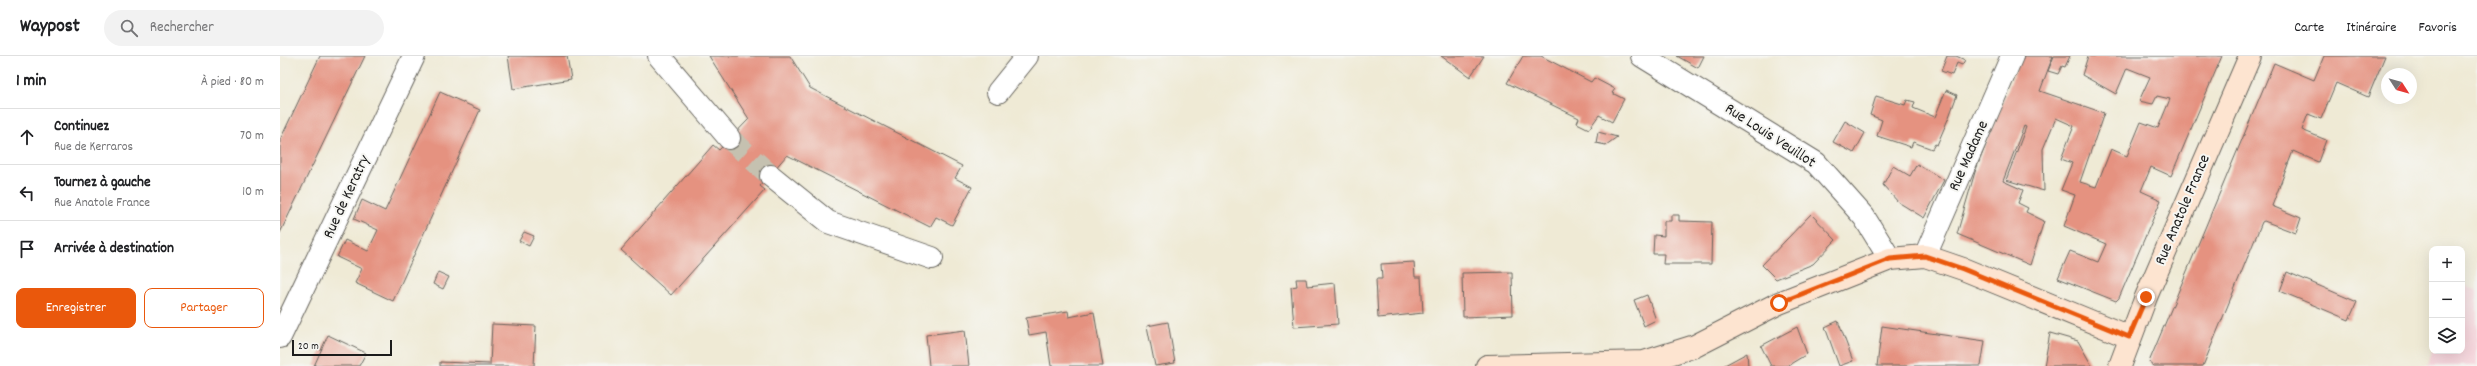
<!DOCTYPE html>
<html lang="fr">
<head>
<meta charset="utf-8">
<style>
	:root { --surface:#fff; --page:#f2f2f2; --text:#202124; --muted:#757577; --line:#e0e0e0; --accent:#ea580c }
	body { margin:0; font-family:Dekko,sans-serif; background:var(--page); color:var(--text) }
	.controls { position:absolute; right:12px; bottom:12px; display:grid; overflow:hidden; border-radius:8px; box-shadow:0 4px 16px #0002 }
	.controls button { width:36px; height:36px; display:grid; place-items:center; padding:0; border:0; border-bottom:1px solid var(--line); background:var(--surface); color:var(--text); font:20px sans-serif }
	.compass { position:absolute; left:2101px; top:12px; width:36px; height:36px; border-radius:50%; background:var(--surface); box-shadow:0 4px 16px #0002; rotate:126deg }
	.scale { position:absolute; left:12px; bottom:10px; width:100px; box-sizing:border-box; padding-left:4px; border:2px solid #1c1c1c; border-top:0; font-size:11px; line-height:14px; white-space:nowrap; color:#1c1c1c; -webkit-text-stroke:3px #f6f6f2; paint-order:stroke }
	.stop { position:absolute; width:12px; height:12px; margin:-9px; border:3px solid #ea580c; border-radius:50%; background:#fff }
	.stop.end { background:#ea580c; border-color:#fff; box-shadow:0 1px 4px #0008 }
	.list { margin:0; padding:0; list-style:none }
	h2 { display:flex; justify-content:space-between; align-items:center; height:52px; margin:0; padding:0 16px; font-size:17px }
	h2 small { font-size:13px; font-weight:400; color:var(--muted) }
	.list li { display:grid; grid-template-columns:26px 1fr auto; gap:12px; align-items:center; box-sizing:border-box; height:56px; padding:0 16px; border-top:1px solid var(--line) }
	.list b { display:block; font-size:15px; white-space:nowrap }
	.list p { margin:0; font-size:13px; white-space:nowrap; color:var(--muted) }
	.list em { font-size:13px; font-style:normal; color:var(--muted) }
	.actions { display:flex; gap:8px; padding:12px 16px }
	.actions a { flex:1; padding:9px 0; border:1px solid var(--accent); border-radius:8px; text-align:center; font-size:14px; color:var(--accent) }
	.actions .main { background:var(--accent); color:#fff }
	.icon { flex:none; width:22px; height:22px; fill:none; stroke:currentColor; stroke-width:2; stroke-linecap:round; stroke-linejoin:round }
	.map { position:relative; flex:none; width:2197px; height:310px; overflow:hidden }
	header { display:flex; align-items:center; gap:24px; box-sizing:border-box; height:56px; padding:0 20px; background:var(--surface); border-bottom:1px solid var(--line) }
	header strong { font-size:19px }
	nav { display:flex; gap:22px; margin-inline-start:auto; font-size:14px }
	.search { width:280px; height:36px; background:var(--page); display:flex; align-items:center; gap:10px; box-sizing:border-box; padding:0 14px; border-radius:22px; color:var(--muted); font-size:15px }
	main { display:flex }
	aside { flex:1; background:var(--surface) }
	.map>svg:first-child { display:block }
	.built { fill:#f6cfd8 }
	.building { fill:#e59280 }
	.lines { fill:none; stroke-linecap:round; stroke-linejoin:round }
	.street-tunnel { stroke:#c5c1b0; stroke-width:22; stroke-dasharray:22 11; stroke-linecap:butt }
	.street-casing { stroke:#66645d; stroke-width:24 }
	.secondary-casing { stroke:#66645d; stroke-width:24 }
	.street { stroke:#fff; stroke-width:22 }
	.secondary { stroke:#fde4d0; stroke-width:22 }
	.route { stroke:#ea580c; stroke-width:5 }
	.labels { text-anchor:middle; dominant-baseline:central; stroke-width:4; stroke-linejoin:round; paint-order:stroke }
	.street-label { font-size:16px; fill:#1c1c1c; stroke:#f6f6f2 }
</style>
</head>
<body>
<header>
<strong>Waypost</strong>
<div class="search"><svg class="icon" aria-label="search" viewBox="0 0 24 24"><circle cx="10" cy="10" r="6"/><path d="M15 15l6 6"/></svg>Rechercher</div>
<nav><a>Carte</a><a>Itinéraire</a><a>Favoris</a></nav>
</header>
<main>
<aside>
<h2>1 min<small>À pied · 80 m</small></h2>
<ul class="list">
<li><svg class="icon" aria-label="ahead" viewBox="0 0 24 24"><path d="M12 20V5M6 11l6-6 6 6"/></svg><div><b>Continuez</b><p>Rue de Kerraros</p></div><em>70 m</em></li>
<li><svg class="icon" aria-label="left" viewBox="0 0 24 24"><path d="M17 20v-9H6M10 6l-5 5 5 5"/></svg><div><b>Tournez à gauche</b><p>Rue Anatole France</p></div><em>10 m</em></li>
<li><svg class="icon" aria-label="arrive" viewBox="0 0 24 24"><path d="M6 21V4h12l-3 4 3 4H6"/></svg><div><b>Arrivée à destination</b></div></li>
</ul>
<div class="actions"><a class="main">Enregistrer</a><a>Partager</a></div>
</aside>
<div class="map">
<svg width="2197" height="310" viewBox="0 0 2197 310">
	<rect width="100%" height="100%" fill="#f6f6f2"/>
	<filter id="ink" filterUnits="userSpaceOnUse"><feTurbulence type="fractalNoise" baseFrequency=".025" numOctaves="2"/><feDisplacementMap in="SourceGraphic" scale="8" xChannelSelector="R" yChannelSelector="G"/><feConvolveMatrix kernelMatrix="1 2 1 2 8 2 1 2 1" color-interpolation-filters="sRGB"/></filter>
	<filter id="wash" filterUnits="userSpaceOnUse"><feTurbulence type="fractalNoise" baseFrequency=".012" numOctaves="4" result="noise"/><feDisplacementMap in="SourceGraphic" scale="16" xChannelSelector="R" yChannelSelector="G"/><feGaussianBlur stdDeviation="0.9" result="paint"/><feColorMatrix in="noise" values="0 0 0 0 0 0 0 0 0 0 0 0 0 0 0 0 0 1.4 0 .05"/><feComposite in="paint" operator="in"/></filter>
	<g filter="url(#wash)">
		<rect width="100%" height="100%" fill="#efead5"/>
		<path class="built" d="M2182 229 2197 233V310H2148L2152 295H2182Z"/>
		<g id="blocks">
			<g class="building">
				<path d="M40 0H85L0 177V84Z"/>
				<path d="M228 0H287L291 23 233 33Z"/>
				<path d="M429 0H510L530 32 682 110 675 122 692 131 672 169 656 161 650 171 507 99 480 130 485 134 391 239 341 194 433 89 439 94 469 63Z"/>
				<path d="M1161 0H1204L1190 21Z"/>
				<path d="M1243 0H1261L1311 26 1314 22 1335 33 1332 37 1344 43 1332 66 1319 59 1309 73 1297 67 1299 62 1227 27Z"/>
				<path d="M1397 0H1424L1418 12Z"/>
				<path d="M1667 0H1676L1685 4 1682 9 1677 7 1672 19 1661 15Z"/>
				<path d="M1741 0H1773L1760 35 1824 57 1800 126 1816 131 1831 93 1847 100 1861 66 1878 72 1890 43 1877 40 1873 48 1859 45 1870 21 1847 12 1836 38 1802 19 1808 0H1942L1891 120 1871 111 1861 135 1881 144 1839 242 1836 245 1778 222 1790 195 1818 206 1826 188 1784 170 1795 139 1781 134 1792 107 1781 103 1794 70 1776 62 1763 93 1764 135 1726 124 1746 71 1744 70 1723 125 1743 134 1738 147 1748 152 1746 156 1764 165 1750 209 1677 178 1695 116Z"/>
				<path d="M1774 0H1790L1785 11 1782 10 1778 18 1768 15Z"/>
				<path d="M2044 0H2105L2088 41 2056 27 2041 63 2028 58 2022 74 2046 84 2038 106 2013 95 1992 150 2021 162 2016 177 1984 165 1982 166 1923 310H1874L1869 306 1994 7 2034 24Z"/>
				<path d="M1666 34 1677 39 1669 61 1657 89 1655 88 1652 93 1633 86 1631 91 1597 80 1602 64 1590 59 1596 40 1625 49 1627 44 1635 46 1633 52 1655 61Z"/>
				<path d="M160 36 200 54 113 245 75 227 82 213 57 201 65 184 88 195 98 174 74 163 82 144 105 155Z"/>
				<path d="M1565 65 1585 77 1574 97 1553 86Z"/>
				<path d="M1318 76 1337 81 1326 89 1316 87Z"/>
				<path d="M1637 108 1664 124 1644 162 1618 146 1603 129 1613 110 1630 120Z"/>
				<path d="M1531 158 1556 184 1533 208 1496 223 1482 209Z"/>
				<path d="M1391 159H1399V165L1432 166 1431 208H1383L1384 198H1373L1374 179 1384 180V165H1391Z"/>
				<path d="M244 176 254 180 249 190 239 185Z"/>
				<path d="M1134 206 1135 221H1141L1143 257 1098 262 1096 223H1102L1101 208Z"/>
				<path d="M158 216 169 221 163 233 153 228Z"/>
				<path d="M1232 216 1233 259 1183 261 1182 217Z"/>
				<path d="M2007 216 2077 246 2069 264 2000 235Z"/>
				<path d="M1016 223H1026L1027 230 1055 227 1058 268 1014 271 1011 231 1017 230Z"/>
				<path d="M1367 239 1376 264 1364 270 1354 244Z"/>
				<path d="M788 255 789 261 814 256 823 310H771L766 276 749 279 746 262Z"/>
				<path d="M1558 265 1573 305 1559 310 1545 271Z"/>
				<path d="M888 266 895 307 875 310 867 270Z"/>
				<path d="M212 268 256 270 254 310H160V306L210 308Z"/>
				<path d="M1602 270 1705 285 1701 310H1597Z"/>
				<path d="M1517 271 1527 298 1507 310H1491L1481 290Z"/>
				<path d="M685 274 689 310H649L646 279Z"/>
				<path d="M1770 277 1798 285 1812 310H1764Z"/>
				<path d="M48 279 86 297 79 310H34Z"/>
				<path d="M1467 297 1468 310H1443Z"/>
			</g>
		</g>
	</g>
	<g filter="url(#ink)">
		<use href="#blocks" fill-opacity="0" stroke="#66645d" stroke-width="1"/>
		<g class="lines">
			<path class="street-tunnel" d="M449 82 491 120"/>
			<g class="street-casing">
				<g id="street">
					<path d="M379 0 449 82"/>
					<path d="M1362 0 1536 107 1584 161 1610 203"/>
					<path d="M718 36 747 0"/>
					<path d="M491 120 548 166 652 202"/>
					<path d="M1645 200 1732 0"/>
					<path d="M0 281 134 0"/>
				</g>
			</g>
			<g class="secondary-casing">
				<g id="secondary">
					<path d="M1207 310 1364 306 1415 290 1499 247 1610 203 1645 200 1683 213 1849 281"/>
					<path d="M1840 310 1866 241 1970 0"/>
				</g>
			</g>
			<use href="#street" class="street"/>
			<use href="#secondary" class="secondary"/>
		</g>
	</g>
	<g class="lines" filter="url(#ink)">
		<path class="route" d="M1499 247 1610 203 1645 200 1683 213 1849 281 1866 241"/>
	</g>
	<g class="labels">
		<g class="street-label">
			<text transform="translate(1490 80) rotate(33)">Rue Louis Veuillot</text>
			<text transform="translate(1689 100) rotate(-66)">Rue Madame</text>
			<text transform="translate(67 141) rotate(-65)">Rue de Keratry</text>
			<text transform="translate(1903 154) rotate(-67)">Rue Anatole France</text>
		</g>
	</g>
</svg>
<div class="controls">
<button>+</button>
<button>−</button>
<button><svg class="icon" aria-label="layers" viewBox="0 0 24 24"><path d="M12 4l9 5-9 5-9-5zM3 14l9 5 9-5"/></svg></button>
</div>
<svg class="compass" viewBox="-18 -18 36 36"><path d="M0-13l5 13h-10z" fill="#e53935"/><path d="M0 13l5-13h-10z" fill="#757577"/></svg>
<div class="scale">20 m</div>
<div class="stop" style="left:1499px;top:247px"></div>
<div class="stop end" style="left:1866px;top:241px"></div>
</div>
</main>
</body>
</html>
